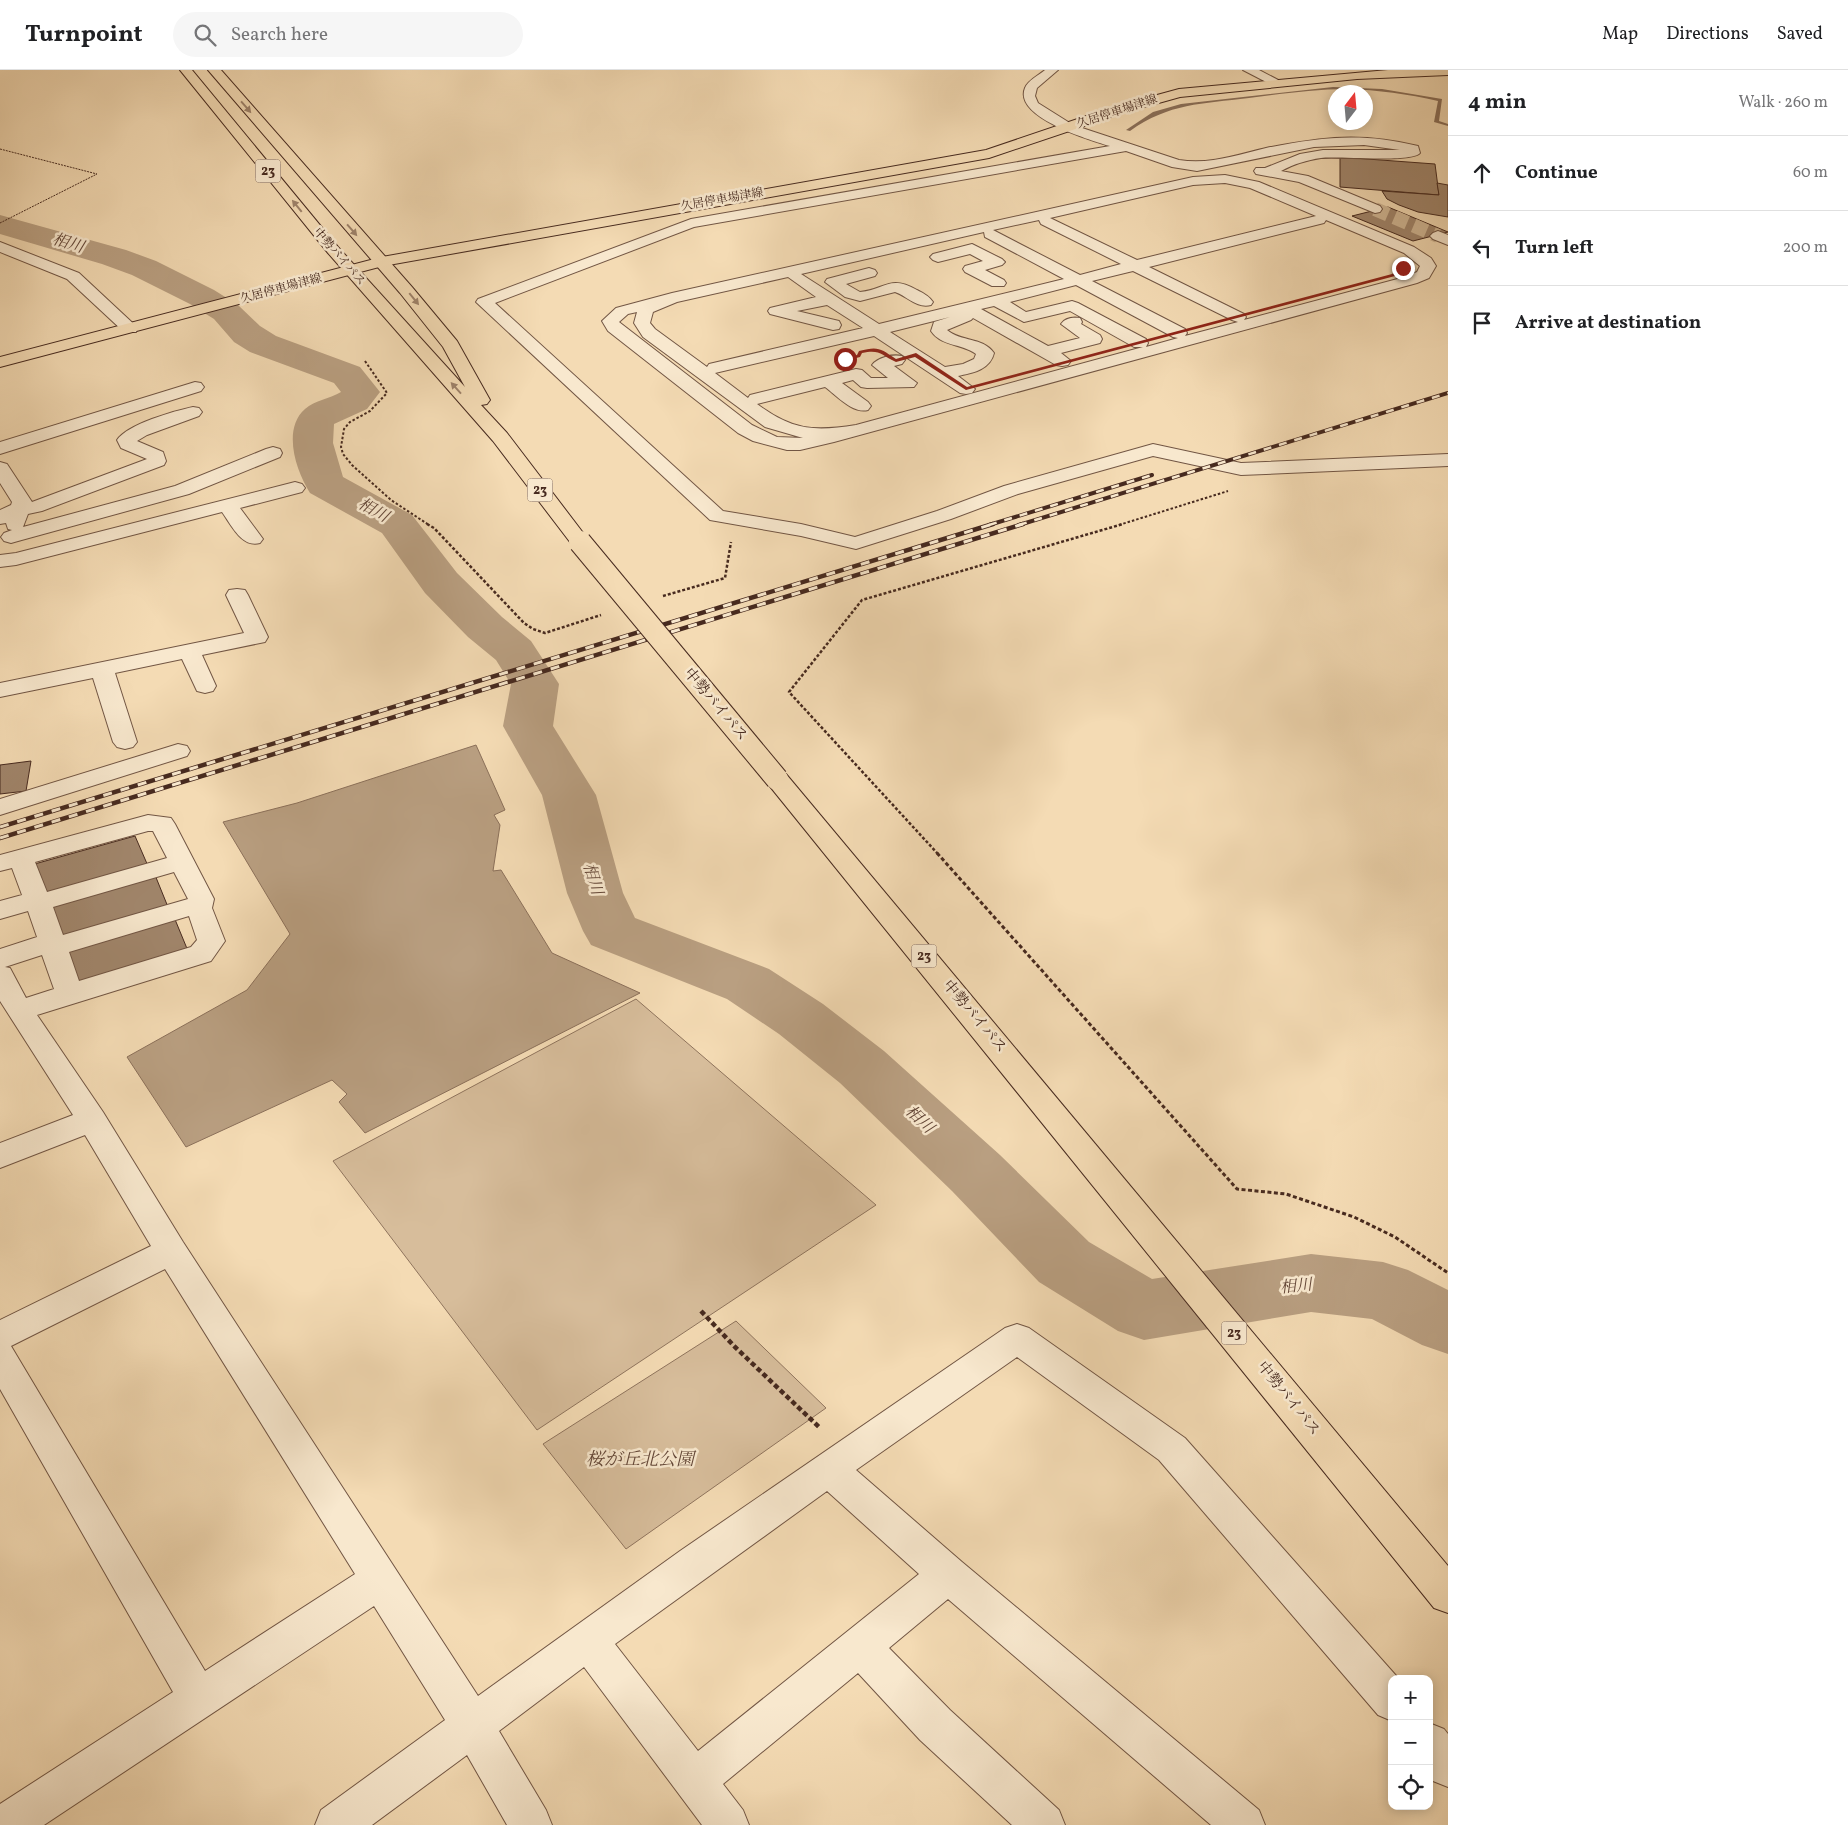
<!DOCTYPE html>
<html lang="en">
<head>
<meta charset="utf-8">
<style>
	:root { --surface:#fff; --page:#f6f6f6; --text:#202124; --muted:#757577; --line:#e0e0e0 }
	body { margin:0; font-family:Vollkorn,"Noto Serif JP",serif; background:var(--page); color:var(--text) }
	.controls { position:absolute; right:15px; bottom:15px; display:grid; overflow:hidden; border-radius:10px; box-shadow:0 2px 12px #0003 }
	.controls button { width:45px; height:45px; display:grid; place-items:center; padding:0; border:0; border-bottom:1px solid var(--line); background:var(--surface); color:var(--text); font:25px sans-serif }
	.compass { position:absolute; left:1328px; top:15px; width:45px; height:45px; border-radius:50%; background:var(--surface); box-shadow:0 2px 12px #0003; rotate:16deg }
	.stop { position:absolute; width:15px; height:15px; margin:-11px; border:4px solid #8f2418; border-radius:50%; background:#fff }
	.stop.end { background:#8f2418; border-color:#fff; box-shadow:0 1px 5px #0008 }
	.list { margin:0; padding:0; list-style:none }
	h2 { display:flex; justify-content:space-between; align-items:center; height:65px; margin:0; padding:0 20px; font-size:21px }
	h2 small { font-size:16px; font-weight:400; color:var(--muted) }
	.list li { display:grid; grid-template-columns:32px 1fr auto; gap:15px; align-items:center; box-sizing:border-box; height:75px; padding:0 20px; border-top:1px solid var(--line) }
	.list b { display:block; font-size:19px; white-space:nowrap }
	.list em { font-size:16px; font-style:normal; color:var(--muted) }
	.icon { flex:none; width:28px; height:28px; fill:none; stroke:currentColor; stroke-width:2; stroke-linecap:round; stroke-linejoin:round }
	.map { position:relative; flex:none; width:1448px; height:1755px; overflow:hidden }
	header { display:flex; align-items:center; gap:30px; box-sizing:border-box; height:70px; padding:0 25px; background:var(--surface); border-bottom:1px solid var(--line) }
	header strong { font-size:24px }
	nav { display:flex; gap:28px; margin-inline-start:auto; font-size:18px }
	.search { width:350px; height:45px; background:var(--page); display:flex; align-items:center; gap:12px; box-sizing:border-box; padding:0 18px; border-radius:28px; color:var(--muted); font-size:19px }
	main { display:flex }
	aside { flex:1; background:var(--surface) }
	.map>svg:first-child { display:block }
	.green { fill:#d7bd9b; stroke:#8f745d }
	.water { fill:#b99f81; stroke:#8b705a }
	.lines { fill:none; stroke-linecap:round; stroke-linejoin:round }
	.stream { fill:#8b705a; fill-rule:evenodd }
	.river { fill:#b99f81; fill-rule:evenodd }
	.building { fill:#a1866c; stroke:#472a1f }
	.minor-tunnel { stroke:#d1b896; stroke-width:14; stroke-dasharray:14 7; stroke-linecap:butt }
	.minor-casing { stroke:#725644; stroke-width:2 }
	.major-casing { stroke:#472a1f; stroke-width:2 }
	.highway-casing { stroke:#472a1f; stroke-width:2 }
	.path-far4 { stroke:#472a1f; stroke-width:1; stroke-dasharray:2 1; stroke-linecap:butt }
	.path-far3 { stroke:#472a1f; stroke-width:2; stroke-dasharray:2.5 2; stroke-linecap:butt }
	.path-far2 { stroke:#472a1f; stroke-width:2.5; stroke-dasharray:3 2; stroke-linecap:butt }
	.path-far1 { stroke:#472a1f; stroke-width:3; stroke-dasharray:4 2.5; stroke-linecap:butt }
	.path { stroke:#472a1f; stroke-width:4.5; stroke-dasharray:5 3; stroke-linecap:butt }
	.minor { fill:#f8e8ce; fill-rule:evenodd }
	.major { fill:#f4dbb4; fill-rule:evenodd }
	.highway { fill:#f4dbb4; fill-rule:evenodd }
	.rail-far1-casing { stroke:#472a1f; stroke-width:4 }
	.rail-casing { stroke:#472a1f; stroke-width:4.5 }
	.rail-far1 { stroke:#f8e8ce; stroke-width:2.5; stroke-dasharray:8; stroke-linecap:butt }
	.rail { stroke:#f8e8ce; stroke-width:3; stroke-dasharray:9; stroke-linecap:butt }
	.highway-bridge-casing { stroke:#472a1f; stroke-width:24; stroke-linecap:butt }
	.highway-bridge { stroke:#f4dbb4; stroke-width:22 }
	.oneway { fill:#9e826a }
	.route { fill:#8f2418 }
	.labels { text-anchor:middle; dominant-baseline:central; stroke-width:5; stroke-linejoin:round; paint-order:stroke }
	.far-street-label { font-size:12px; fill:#472a1f; stroke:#f8e8ce }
	.shield { fill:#f8e8ce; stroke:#7c6354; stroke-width:1 }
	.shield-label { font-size:14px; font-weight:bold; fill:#472a1f }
	.street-label { font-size:15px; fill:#472a1f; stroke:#f8e8ce }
	.water-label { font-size:16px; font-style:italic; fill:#644738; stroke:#f8e8ce }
	.near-park-label { font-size:18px; font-style:italic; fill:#644738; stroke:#f8e8ce }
</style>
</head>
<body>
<header>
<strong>Turnpoint</strong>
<div class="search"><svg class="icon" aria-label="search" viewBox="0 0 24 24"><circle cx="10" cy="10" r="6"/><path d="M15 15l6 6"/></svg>Search here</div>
<nav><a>Map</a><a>Directions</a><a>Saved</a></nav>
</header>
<main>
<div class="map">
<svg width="1448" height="1755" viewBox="0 0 1448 1755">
	<rect width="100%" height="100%" fill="#f4dbb4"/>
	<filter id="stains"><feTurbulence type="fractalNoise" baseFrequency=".004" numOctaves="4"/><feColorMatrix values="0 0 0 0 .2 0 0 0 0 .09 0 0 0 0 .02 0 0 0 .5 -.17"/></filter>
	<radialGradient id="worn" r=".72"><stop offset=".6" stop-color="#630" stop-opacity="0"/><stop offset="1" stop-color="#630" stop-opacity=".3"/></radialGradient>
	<g class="green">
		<path d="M636 929 876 1135 537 1360 333 1091Z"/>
		<path d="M736 1251 826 1338 626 1479 543 1374Z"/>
	</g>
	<path class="water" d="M476 675 505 740 494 745 500 755 493 801 501 800 552 883 640 923 365 1063 339 1032 347 1024 332 1010 186 1077 127 987 247 920 290 864 223 752 297 733Z"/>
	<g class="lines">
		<path class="stream" d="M1333 17 1382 19 1442 29 1439 51 1448 54V56L1434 52 1438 31C1408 24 1378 20 1347 19 1314 19 1281 24 1249 28 1202 34 1169 33 1130 61L1126 60 1153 42 1181 34Z"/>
		<path class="river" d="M0 145 126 180 156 191 214 220 238 235 260 256 276 266 360 297 380 322 367 339 334 354 333 373 343 407 412 445 457 503 502 547 531 571 559 614 553 656 596 725 623 823 635 848 769 899 823 934 884 981 1000 1085 1089 1172 1152 1209 1311 1184 1383 1192 1408 1200 1448 1220V1284L1422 1275 1372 1249 1311 1242 1144 1270 1118 1261 1039 1212 952 1121 840 1013 779 964 727 929 591 875 583 861 567 823 542 725 503 656 511 614 496 590 468 567 425 523 382 463 310 423C296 401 282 359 305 339 315 330 330 329 341 322L334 313 250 282 234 272 214 249 190 234 132 205 102 194 0 164Z"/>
	</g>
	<g class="building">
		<path d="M1340 87 1435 94 1439 125 1340 117Z"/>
		<path d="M1437 113 1448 115V147L1418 142 1399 135 1387 129 1382 121 1439 125Z"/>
		<path d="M1388 137 1448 162 1413 171 1352 146Z"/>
		<path d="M31 691 26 721 0 724V695Z"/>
		<path d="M135 766 148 796 41 826 31 795Z"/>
		<path d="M155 805 168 837 59 869 48 836Z"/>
		<path d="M174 847 188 881 76 915 64 880Z"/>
	</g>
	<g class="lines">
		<path class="minor-tunnel" d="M1375 139 1438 166"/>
		<g class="minor-casing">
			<g id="minor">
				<path d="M1045 0H1058L1037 18 1035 26 1038 33 1073 55 1179 90C1209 95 1237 85 1266 78 1321 67 1362 62 1418 76L1420 83C1412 93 1338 86 1321 88 1307 90 1294 94 1281 101L1308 106 1380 136 1382 139 1380 142 1375 143 1299 112 1256 104 1254 101 1256 98H1265L1300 84 1323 80H1400L1364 75 1314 77 1197 101 1172 97 1126 81 694 157 495 233 723 441 801 454 855 467 937 441 1004 416 1153 374 1241 393 1448 384V396L1241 405 1153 386 1018 424 951 449 856 479 801 466 710 450 476 232 478 229 691 149 1110 76C1090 70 1013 47 1025 18 1027 11 1039 5 1045 0Z"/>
				<path d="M1243 0H1259L1282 12 1276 16 1272 15Z"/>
				<path d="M1225 105 1259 112 1414 177 1431 188 1436 196 1429 208 1417 213 834 372 800 380H787L753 371 738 363 608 261 602 251 616 238 672 223 1193 107ZM1225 113 1250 118 1316 146 1137 190 1050 148 1193 115ZM1039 150 1041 154 1121 194 1080 205 993 160ZM1326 150 1404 183 1420 196 1417 202 1405 207 1244 250 1246 247 1244 244 1149 197 1324 153ZM984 162 985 167 1064 209 879 254 801 204ZM1133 201 1232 250 1238 252 1185 266 1187 263 1185 259 1092 211ZM788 207 816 227 770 238 768 241 770 244 833 260 839 259 841 255 839 251 797 241 827 235 863 258 709 294 707 297 655 259 650 253 653 242 677 232ZM1076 215 1173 267 1178 268 1146 277 1148 273 1146 269 1078 233 1072 231 1026 242 1010 232ZM994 236 1024 252 1070 241 1134 277H1143L856 355C813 362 792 360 757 334L825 317C837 326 853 344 868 340L871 336 868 332 842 313 853 310 861 317 867 318 914 317 917 313 894 296 902 294 905 290 902 286C893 284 878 287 872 295L888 308H871L862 300 856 299 750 325 748 328 715 303 874 266 960 323 966 324 972 323 975 319 958 306C972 303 990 300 994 283 983 267 961 272 947 260L971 250 973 248 1056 295 1062 296 1068 295 1071 291 1061 283 1100 273 1102 269 1100 265 1081 254 1082 252 1080 248C1073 247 1065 248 1061 254L1080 268 1048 276 981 239ZM637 242 634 253 643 267 765 357 803 368 777 367 752 355 619 252 628 244ZM950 247 934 252 931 261C942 277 961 273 976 284L974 289 963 294 945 297 890 262Z"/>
				<path d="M1438 161 1448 165V175L1433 169 1430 166 1433 163Z"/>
				<path d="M0 172 79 203 138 258 136 262H124L67 209 0 182Z"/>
				<path d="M972 174 1002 189 1005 192 1002 195 985 200 1004 210 1006 213 1004 216H992L965 202 963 199 965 196 983 191 970 184 938 192 933 190 930 187 933 184Z"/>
				<path d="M869 198 875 200 877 203 875 206 846 214 860 222C885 220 889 204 917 220 923 223 929 226 933 232L931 235C917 239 907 226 895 222L860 231 845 227 825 212 827 209Z"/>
				<path d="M195 312 201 313 204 317 201 321 0 384V372Z"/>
				<path d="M193 337 199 338 202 342 199 346 147 365 137 371 163 382 166 391 164 395 42 441 28 444 23 457 175 416 266 379 273 377 280 379 282 383 280 387 189 424 18 471 11 473 4 471 1 467 4 463 12 460 8 459 6 453 0 454V440L11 435 12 432 0 413V392L7 394 32 432 147 389 121 378 117 370C128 354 174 341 193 337Z"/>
				<path d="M295 412 302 414 305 418 302 422 240 438 263 469 260 473C242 478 232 456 222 442L16 495 0 497V485L16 483Z"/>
				<path d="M237 519 245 520 248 525 268 567 265 572 202 585 216 616 213 621 205 623 197 621 182 589 115 603 137 672 133 677 125 679 117 677 113 672 93 608 0 627V613L244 563 226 525 229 520Z"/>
				<path d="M178 674 187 676 190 681 187 686 0 745V729Z"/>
				<path d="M148 745 171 748 175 754 214 829 212 838 225 871 211 891 37 945 103 1042 183 1172 478 1626 680 1481 1005 1258 1017 1254 1029 1258 1185 1368 1399 1609H1392V1651L1378 1645 1159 1390 1017 1287 856 1400 962 1492 1259 1740 1265 1755H1211L948 1529 889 1578 950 1640 1059 1740 1065 1755H1012L920 1670 858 1603 723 1714 743 1740 749 1755H702L584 1597 499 1661 546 1740 552 1755H507L467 1685 372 1755H315L321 1740 445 1650 374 1536 44 1755H0V1734L173 1622 0 1319V1250L151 1176 85 1065 0 1098V1073L73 1045 0 931V879L37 867 28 841 0 849V831L22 825 12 798 0 801V785ZM148 761H153L167 788 47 822 35 792ZM174 802 188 829 63 865 53 837ZM189 846 197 870 191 877 79 911 69 882ZM42 885 54 919 26 928 10 898 5 897ZM165 1199 355 1504 205 1601 11 1276ZM827 1421 919 1504 698 1681 615 1574Z"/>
				<path d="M1429 1653 1444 1659 1448 1664V1717L1433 1711 1429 1706Z"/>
			</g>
		</g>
		<g class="major-casing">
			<path id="major" d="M1388 0H1448V5L1357 9 1180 27 1123 43 989 88 383 196 0 297V287L382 187 986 80 1113 37 1179 19Z"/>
		</g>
		<g class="highway-casing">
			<g id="highway">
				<path d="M180 0H192L338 177 465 317 443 277 400 223 208 0H221L412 217 457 271 490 330 487 334 481 335 507 363 587 468 590 472 587 476 580 478 573 476 493 371 328 183Z"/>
				<path d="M777 702 786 704 1448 1496V1543L1434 1538 768 714 765 709 768 704Z"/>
			</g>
		</g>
		<path class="path-far4" d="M0 79 97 104 0 153"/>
		<g class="path-far3">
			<path d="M365 291 387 323 370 341 350 352 344 359 341 377 343 384 352 395 391 430 429 455"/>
			<path d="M1119 455 1228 421"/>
		</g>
		<g class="path-far2">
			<path d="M427 454 434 458 524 553 533 559 545 563 601 545"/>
			<path d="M663 526 725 508 731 472"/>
			<path d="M938 784 789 622 862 530 1123 454"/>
		</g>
		<path class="path-far1" d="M937 783 1237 1119 1286 1124 1354 1147 1395 1167 1448 1203"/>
		<path class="path" d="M701 1241 735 1277 820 1358"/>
		<use href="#minor" class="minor"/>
		<use href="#major" class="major"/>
		<use href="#highway" class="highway"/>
		<g class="rail-far1-casing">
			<g id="rail-far1">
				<path d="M989 455 1152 405"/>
				<path d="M1019 455 1448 323"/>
			</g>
		</g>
		<g class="rail-casing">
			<g id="rail">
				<path d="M0 757 993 454"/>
				<path d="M0 768 1023 454"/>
			</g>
		</g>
		<use href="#rail-far1" class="rail-far1"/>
		<use href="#rail" class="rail"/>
		<g class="highway-bridge-casing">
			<path id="highway-bridge" d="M580 472 777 709"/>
		</g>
		<use href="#highway-bridge" class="highway-bridge"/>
	</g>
	<defs><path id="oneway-solid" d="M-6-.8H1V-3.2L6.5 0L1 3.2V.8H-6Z" transform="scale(1.25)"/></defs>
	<g class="oneway">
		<use href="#oneway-solid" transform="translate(246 37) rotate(49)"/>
		<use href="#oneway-solid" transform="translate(297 136) rotate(-129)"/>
		<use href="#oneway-solid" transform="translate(352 160) rotate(49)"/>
		<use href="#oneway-solid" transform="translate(414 229) rotate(51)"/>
		<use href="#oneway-solid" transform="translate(456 318) rotate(-132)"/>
	</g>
	<path class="route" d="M1402 197 1406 198 1395 206 966 320 915 287 896 292C881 285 880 279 862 283L860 287 845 291 842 289 857 285 859 281C878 276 880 278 896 289L916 283 967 317 1392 204Z"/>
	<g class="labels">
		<g class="far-street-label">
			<text transform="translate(1117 42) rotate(-18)">久居停車場津線</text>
			<text transform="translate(722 130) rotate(-10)">久居停車場津線</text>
			<text transform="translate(339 187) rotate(49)">中勢バイパス</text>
			<text transform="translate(281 219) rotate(-15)">久居停車場津線</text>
		</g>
		<g class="shield">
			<rect x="255.5" y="89.5" width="25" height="23" rx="4"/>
			<rect x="527.5" y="408.5" width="25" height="23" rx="4"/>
			<rect x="911.5" y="874.5" width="25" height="23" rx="4"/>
			<rect x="1221.5" y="1251.5" width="25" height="23" rx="4"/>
		</g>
		<g class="shield-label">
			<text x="268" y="101">23</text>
			<text x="540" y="420">23</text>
			<text x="924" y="886">23</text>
			<text x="1234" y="1263">23</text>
		</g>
		<g class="street-label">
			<text transform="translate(715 635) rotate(50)">中勢バイパス</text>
			<text transform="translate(974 947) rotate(50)">中勢バイパス</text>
			<text transform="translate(1288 1329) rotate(51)">中勢バイパス</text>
		</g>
		<g class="water-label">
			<text transform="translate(68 174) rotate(17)">相川</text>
			<text transform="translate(373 441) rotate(29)">相川</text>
			<text transform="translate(592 809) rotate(73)">相川</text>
			<text transform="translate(919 1050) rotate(43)">相川</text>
			<text transform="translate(1296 1217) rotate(-6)">相川</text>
		</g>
		<g class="near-park-label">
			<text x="640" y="1390">桜が丘北公園</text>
		</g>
	</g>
	<rect width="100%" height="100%" filter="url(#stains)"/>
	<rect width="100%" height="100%" fill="url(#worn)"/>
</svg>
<div class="controls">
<button>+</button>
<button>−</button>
<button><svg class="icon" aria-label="locate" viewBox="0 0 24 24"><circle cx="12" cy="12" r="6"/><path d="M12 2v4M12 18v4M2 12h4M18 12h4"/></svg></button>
</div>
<svg class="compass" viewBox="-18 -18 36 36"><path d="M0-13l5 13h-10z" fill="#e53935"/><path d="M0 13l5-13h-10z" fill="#757577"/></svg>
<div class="stop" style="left:845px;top:289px"></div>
<div class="stop end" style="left:1403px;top:198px"></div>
</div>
<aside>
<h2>4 min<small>Walk · 260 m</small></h2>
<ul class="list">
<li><svg class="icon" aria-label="ahead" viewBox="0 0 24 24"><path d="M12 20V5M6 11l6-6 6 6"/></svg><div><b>Continue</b></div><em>60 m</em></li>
<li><svg class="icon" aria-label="left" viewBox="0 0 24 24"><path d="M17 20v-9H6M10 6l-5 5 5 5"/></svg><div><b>Turn left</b></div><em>200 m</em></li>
<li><svg class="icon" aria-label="arrive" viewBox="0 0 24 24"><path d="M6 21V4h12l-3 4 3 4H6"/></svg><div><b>Arrive at destination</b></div></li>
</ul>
</aside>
</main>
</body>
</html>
